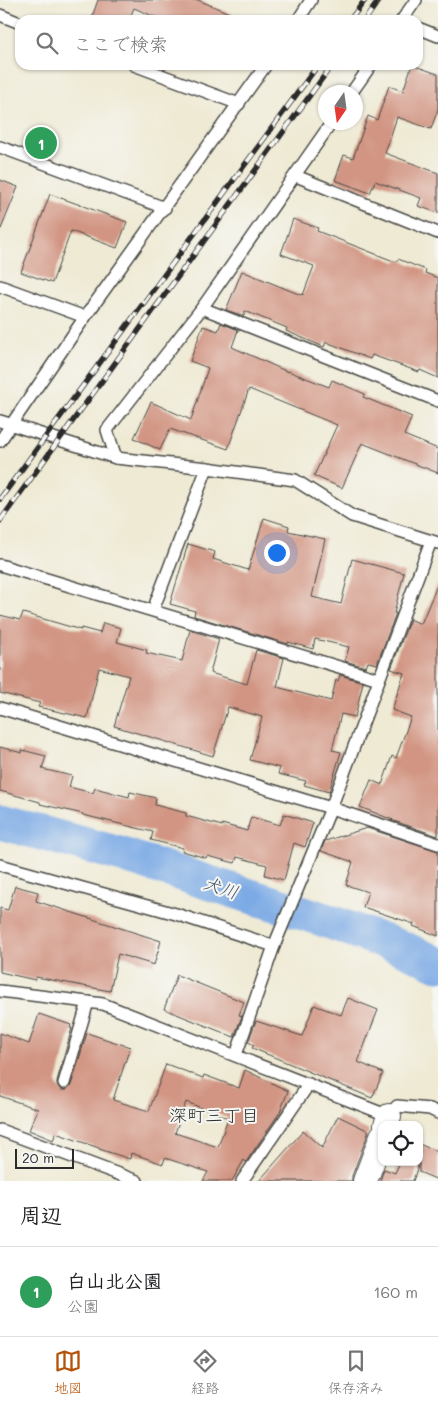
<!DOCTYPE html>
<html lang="ja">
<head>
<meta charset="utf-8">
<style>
	:root { --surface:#fff; --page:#f6f6f6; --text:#202124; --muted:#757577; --line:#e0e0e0; --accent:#b45309 }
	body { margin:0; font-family:Mali,"Klee One",sans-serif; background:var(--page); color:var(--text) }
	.controls { position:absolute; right:15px; bottom:15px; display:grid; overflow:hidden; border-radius:10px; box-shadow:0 1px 4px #0004 }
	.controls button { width:45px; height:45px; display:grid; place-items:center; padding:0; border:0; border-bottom:1px solid var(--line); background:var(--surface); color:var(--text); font:25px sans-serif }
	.compass { position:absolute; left:318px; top:85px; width:45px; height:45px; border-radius:50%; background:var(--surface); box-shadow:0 1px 4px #0004; rotate:193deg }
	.scale { position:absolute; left:15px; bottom:12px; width:59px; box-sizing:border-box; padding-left:5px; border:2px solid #2b2b2b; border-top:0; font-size:14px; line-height:18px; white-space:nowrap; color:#2b2b2b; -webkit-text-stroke:4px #f6f6f2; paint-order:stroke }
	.you { position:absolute; left:276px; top:552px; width:18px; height:18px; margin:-12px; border:4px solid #fff; border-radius:50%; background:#1a73e8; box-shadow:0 0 0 8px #1a73e833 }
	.badge { display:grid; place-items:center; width:32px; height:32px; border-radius:50%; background:var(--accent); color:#fff; font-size:16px; font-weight:700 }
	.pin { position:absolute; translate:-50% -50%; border:2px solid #fff; box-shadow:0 1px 5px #0006 }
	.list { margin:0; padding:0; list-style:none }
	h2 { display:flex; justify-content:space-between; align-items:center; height:65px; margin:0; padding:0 20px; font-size:21px }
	h2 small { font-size:16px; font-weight:400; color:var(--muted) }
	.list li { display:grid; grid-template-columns:32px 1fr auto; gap:15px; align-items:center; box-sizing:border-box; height:90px; padding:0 20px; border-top:1px solid var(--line) }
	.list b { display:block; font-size:19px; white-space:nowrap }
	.list p { margin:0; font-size:16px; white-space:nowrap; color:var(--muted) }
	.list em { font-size:16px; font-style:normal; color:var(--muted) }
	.icon { flex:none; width:28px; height:28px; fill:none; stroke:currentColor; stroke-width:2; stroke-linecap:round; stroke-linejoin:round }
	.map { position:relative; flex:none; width:438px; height:1181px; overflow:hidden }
	.search { position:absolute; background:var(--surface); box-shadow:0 1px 4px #0004; left:15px; right:15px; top:15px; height:55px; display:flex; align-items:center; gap:12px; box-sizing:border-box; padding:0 18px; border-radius:15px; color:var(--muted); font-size:19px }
	.sheet { height:155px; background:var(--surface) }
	nav { display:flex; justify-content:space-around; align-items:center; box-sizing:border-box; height:70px; border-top:1px solid var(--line); background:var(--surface); font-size:14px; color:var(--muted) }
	nav a { display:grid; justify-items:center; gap:2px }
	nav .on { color:var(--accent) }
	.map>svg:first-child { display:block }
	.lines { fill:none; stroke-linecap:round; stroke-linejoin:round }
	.river { stroke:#7baae5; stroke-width:35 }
	.building { fill:#d29583; fill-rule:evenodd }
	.service-casing { stroke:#484844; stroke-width:14 }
	.minor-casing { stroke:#484844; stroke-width:26 }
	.service { stroke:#fff; stroke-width:11 }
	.minor { stroke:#fff; stroke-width:24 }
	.rail-casing { stroke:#2b2b2b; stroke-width:5.5 }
	.rail { stroke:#f6f6f2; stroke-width:4; stroke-dasharray:11; stroke-linecap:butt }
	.labels { text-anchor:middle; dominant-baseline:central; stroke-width:4; stroke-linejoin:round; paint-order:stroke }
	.water-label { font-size:18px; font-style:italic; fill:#47576c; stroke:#f6f6f2 }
	.neighbourhood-label { font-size:18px; fill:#2b2b2b; stroke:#f6f6f2 }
</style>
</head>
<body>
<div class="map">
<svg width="438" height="1181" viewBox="0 0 438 1181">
	<rect width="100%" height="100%" fill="#f6f6f2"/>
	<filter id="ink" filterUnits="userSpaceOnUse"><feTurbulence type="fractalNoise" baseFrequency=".02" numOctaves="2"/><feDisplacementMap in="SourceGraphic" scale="10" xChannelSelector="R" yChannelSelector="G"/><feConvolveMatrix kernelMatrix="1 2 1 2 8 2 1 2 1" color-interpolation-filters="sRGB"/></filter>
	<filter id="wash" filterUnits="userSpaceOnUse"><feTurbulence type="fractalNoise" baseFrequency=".0096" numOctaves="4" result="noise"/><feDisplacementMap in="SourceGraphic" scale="20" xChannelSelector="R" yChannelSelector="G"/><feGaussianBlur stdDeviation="1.12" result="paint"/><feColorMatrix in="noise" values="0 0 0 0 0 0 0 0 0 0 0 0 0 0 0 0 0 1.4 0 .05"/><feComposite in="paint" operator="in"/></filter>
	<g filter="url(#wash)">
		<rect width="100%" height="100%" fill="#efead4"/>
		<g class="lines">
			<path class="river" d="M0 822 116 853 322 919 405 949 438 964"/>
		</g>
		<g id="blocks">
			<g class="building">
				<path d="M98 0H198L246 20H162L134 8 129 20H91Z"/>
				<path d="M412 65 438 74V109L431 129 397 117 385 153 438 173V213L418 206 421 198 375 181 370 193 335 180 344 155 353 158 368 116 377 120 389 86 403 91Z"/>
				<path d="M0 180 18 187 1 229H0Z"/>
				<path d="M50 194 127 222 117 248 71 231 52 283 21 272Z"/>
				<path d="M293 219 318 228 317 231 396 262 398 259 426 270 425 273 438 278V378L420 370 419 372 372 355 370 359 326 342 324 347 286 331 287 328 245 311 244 316 226 310 242 271 301 295 302 294 303 295 314 266 281 254Z"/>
				<path d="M221 323 238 330 232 347 288 372V371L329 387 332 380 365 394 363 397 412 417 404 435 438 449V473L362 443 342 488 314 476 337 425 249 389 228 449 170 429 160 450 134 438 151 402 191 420 208 368 190 361 203 326 218 331Z"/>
				<path d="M264 518 289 526 288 531 325 539 312 597 341 604 352 559 404 573 394 613H396L377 664 368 662 366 667 345 661 349 647 315 639 313 649 288 642V644L194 616 195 611 170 604 188 544 215 552 213 559 248 570Z"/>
				<path d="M438 583V836L391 820H393L360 807 371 780 382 785 392 756 396 758 411 717 392 710 404 673 391 669 410 619 421 624Z"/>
				<path d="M23 613 81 630V628L100 633 103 623 121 628 117 642 147 650 146 653 182 661 190 630 219 639 210 673 247 684 256 650 284 658 277 687 331 701 336 680 338 681 340 675 363 682 355 717 341 714 332 750 341 752 329 792 304 785 306 781 278 774 280 768 250 760 262 717 228 707 213 756 114 726 129 676 99 668 87 718 38 707 40 703 0 693V615L20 620Z"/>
				<path d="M0 747 22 753V750L46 756 42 769 72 776 69 787 93 793 95 788 129 797 130 792 156 798 155 805 186 813V816L222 826V824L247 831 251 817 280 825 284 814 313 823 305 847 294 843 284 880 265 875 267 865 237 857 235 863 207 856 206 858 182 851 183 848 151 840 153 832 83 815V814L40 804V802L0 791Z"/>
				<path d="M367 828 438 851V936L413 926 414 924 363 907 368 892 346 885 353 862 321 851 325 841Z"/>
				<path d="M15 886 38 892 36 901 161 941 154 965 118 954 110 991 36 977 35 980 0 972V908L8 910Z"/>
				<path d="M177 975 244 1002 239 1015 242 1016 234 1037 164 1009Z"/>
				<path d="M348 998 378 1010 358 1062 383 1073 372 1098 252 1048 254 1045 248 1042 256 1021 302 1036 314 1005 341 1015Z"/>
				<path d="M39 1014 71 1025 70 1028H72L57 1081V1085L61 1090H66L71 1085 87 1033 130 1047 113 1100 149 1111 166 1064 203 1078 204 1075 239 1088 245 1070 288 1091 280 1112 246 1162 244 1160 232 1181H203L208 1172 165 1158 163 1164 131 1153 130 1159 99 1149V1148L56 1133 53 1140 29 1130 38 1109 0 1096V1033L29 1044ZM186 1102 228 1118 218 1147 175 1133Z"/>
				<path d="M338 1116 369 1131 352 1176V1181H259L303 1131 322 1148Z"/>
				<path d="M419 1144 438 1152V1180L419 1172V1163L413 1181H380L384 1169 395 1173 400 1162H419Z"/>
			</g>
		</g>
	</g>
	<g filter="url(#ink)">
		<use href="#blocks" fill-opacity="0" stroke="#484844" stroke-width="1"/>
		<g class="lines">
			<g class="service-casing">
				<g id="service">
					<path d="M0 15 20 23"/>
					<path d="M298 20 311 0"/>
					<path d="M402 20 416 0"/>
					<path d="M418 28 438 36"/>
					<path d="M134 65 239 104"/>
					<path d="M352 92 371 65"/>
					<path d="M332 122 202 308 107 430 116 458 207 468 295 480 352 516 438 543"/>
					<path d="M0 147 165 208"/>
					<path d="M296 176 438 233"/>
					<path d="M0 286 85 317"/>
					<path d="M202 308 438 401"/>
					<path d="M0 421 116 458"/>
					<path d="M0 441 85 317 266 65"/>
					<path d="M0 565 379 679"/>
					<path d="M153 610 207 468"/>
					<path d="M0 708 331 808 438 844"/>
					<path d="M0 865 176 914 274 946"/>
					<path d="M0 991 103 1004 389 1116 397 1106 430 1109 438 1113"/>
					<path d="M236 1055 274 946 331 808 431 541"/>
					<path d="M64 1083 88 1002"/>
					<path d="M0 1130 137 1181"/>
					<path d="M242 1181 309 1084"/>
				</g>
			</g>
			<g class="minor-casing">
				<g id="minor">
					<path d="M386 1125 389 1116"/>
					<path d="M365 1181 382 1136"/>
				</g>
			</g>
			<use href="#service" class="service"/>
			<use href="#minor" class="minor"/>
			<g class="rail-casing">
				<g id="rail">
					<path d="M350 20 365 0"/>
					<path d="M365 20 379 0"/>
					<path d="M0 499 318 65"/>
					<path d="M0 521 332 65"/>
				</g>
			</g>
			<use href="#rail" class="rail"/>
		</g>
	</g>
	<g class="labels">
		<g class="water-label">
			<text transform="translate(221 887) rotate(18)">犬川</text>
		</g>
		<g class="neighbourhood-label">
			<text x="214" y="1115">深町三丁目</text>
		</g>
	</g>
</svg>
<div class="controls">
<button><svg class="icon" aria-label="locate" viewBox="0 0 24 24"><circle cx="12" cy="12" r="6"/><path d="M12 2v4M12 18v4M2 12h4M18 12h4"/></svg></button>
</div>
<svg class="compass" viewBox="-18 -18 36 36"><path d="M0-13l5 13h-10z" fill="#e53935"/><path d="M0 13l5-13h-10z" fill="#757577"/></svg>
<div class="scale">20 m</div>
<div class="you"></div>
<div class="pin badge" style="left:41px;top:143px;background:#2e9e5b">1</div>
<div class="search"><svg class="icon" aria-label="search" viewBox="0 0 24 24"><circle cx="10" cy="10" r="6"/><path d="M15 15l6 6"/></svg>ここで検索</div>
</div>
<section class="sheet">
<h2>周辺<small></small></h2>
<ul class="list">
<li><span class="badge" style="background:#2e9e5b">1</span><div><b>白山北公園</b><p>公園</p></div><em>160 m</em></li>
</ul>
</section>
<nav>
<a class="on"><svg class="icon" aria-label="map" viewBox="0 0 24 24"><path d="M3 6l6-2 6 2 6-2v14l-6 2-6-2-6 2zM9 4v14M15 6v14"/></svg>地図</a>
<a><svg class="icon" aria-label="directions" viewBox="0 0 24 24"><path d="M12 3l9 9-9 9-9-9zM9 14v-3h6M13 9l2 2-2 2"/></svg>経路</a>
<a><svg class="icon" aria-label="saved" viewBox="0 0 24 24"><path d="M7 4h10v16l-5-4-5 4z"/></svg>保存済み</a>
</nav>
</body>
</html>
